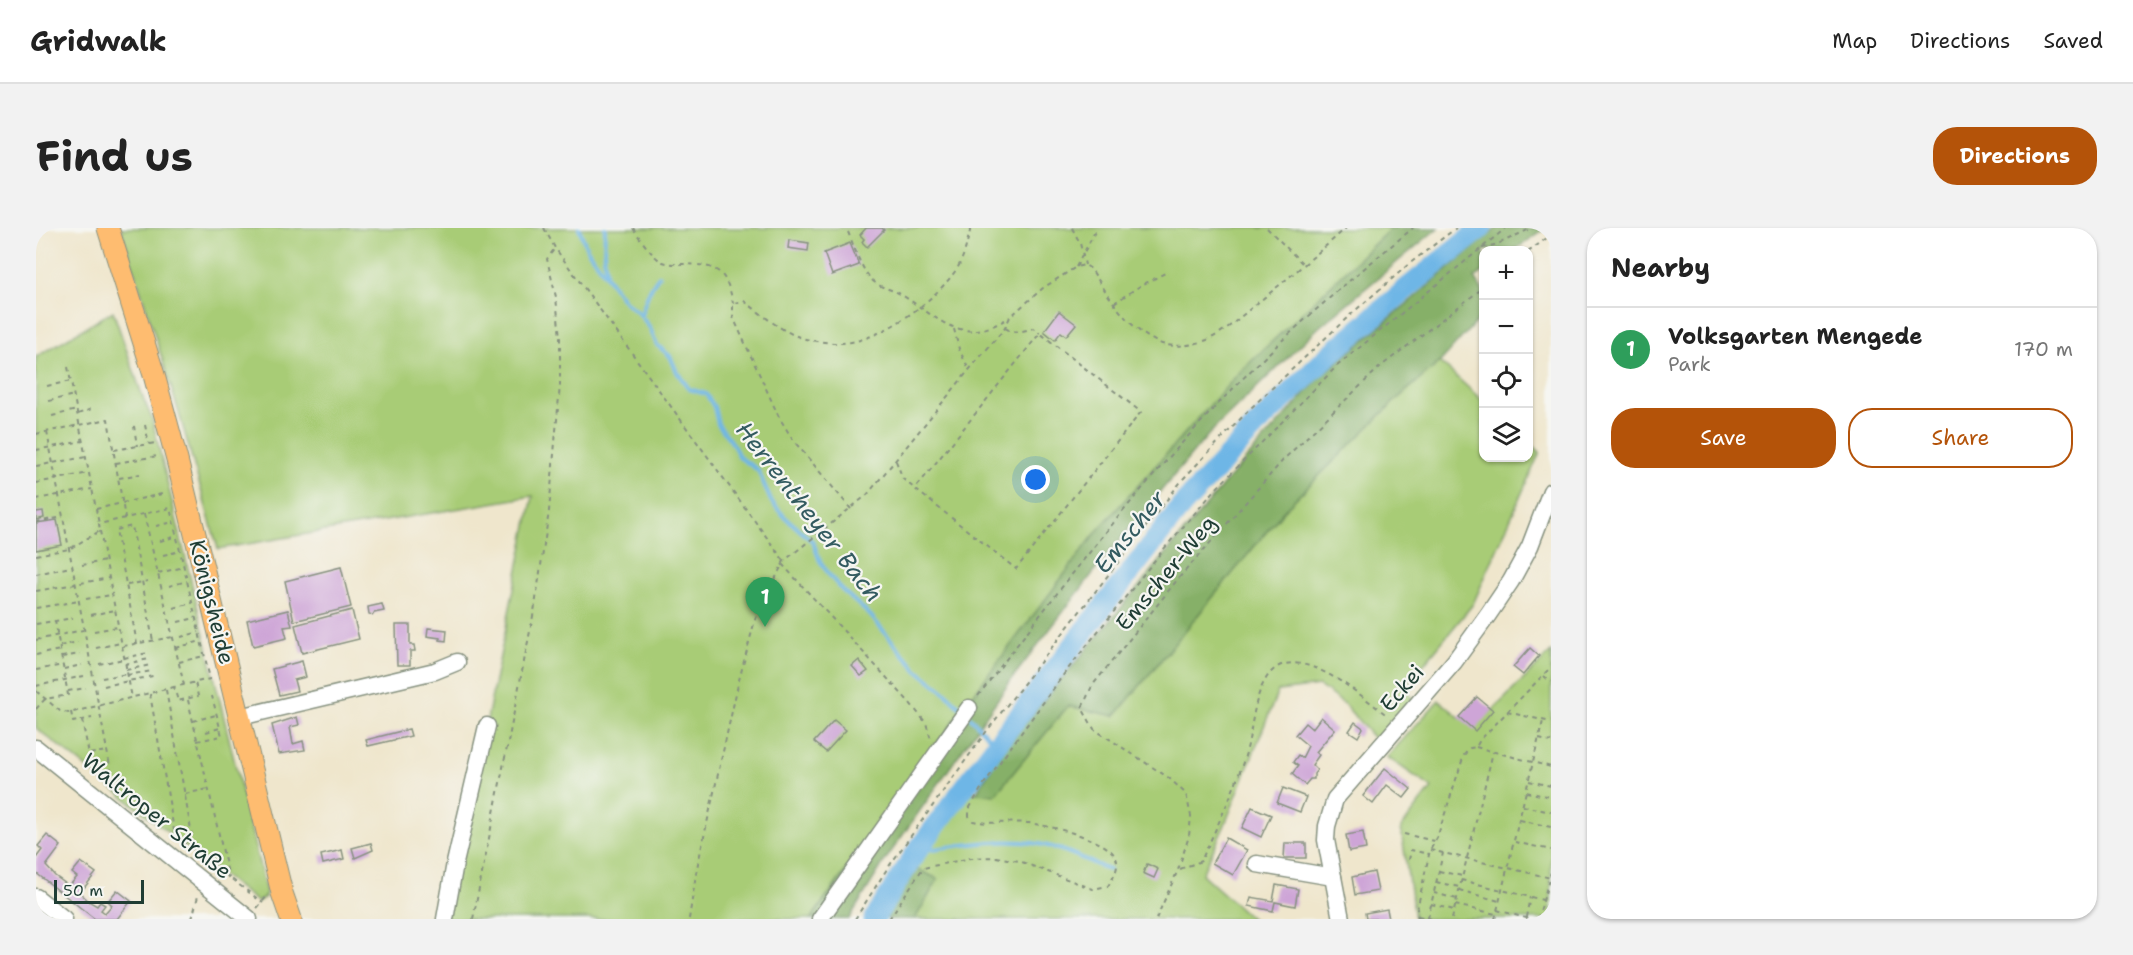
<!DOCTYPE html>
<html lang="en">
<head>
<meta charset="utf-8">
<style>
	:root { --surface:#fff; --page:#f2f2f2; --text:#222; --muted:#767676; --line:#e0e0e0; --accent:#b45309 }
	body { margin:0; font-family:"Shantell Sans",sans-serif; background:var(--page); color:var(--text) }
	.controls { position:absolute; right:18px; top:18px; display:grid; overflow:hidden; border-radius:12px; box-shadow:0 2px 4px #0004 }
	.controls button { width:54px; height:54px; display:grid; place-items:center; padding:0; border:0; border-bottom:2px solid var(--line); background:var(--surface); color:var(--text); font:30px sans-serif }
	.scale { position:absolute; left:18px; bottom:15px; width:90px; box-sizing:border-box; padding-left:6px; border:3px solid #1f3d34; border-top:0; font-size:16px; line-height:21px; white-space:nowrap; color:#1f3d34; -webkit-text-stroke:4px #f6f6f2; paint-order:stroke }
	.you { position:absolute; left:1000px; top:252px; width:21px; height:21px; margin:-15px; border:4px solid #fff; border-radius:50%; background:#1a73e8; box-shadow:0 0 0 9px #1a73e833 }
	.badge { display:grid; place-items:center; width:39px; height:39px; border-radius:50%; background:var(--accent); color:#fff; font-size:20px; font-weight:700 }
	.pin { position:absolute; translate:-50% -50px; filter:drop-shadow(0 2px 3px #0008) }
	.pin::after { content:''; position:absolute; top:32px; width:21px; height:18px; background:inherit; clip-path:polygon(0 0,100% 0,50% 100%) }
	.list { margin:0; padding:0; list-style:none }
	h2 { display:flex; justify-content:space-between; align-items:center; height:78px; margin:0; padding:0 24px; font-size:26px }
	h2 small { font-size:20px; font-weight:400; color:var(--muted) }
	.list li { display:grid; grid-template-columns:39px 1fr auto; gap:18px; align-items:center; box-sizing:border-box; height:84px; padding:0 24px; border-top:2px solid var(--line) }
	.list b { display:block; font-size:22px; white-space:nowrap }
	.list p { margin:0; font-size:20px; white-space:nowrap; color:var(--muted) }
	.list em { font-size:20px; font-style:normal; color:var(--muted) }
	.actions { display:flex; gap:12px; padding:18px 24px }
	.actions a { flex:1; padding:14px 0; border:2px solid var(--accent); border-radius:24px; text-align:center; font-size:21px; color:var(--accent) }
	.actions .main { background:var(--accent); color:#fff }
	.icon { flex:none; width:33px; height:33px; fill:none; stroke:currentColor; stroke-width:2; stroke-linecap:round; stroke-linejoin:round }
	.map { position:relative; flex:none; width:1515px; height:691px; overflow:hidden; border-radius:24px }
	header { display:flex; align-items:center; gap:36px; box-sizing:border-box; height:84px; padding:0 30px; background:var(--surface); border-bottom:2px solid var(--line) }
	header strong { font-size:28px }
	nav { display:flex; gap:33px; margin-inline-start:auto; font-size:21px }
	.intro { display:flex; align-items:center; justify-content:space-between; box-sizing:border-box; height:144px; padding:0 36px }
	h1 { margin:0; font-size:42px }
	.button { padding:15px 27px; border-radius:24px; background:var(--accent); color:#fff; font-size:21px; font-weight:700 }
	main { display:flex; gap:36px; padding:0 36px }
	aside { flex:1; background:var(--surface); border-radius:24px; box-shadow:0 2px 4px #0004 }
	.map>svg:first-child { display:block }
	.green { fill:#a8cc76; stroke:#648455; stroke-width:1.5 }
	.forest { fill:#86b067; stroke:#52764e; stroke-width:1.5 }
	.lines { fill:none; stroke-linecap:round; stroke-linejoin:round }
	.stream { stroke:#6eb6e6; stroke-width:4 }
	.river { stroke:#6eb6e6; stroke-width:21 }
	.building { fill:#cea5d7 }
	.minor-casing { stroke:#879280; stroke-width:19 }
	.major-casing { stroke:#879280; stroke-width:23 }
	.path { stroke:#879280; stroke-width:2; stroke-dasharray:4.5 4.5; stroke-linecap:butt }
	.minor { stroke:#fff; stroke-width:16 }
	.major { stroke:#febc70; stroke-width:21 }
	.labels { text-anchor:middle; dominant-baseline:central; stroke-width:4.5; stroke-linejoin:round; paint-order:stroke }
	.street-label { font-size:22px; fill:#1f3d34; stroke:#f6f6f2 }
	.water-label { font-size:24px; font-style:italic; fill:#335b60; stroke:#f6f6f2 }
</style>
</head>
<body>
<header>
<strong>Gridwalk</strong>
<nav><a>Map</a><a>Directions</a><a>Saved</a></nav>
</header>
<div class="intro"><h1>Find us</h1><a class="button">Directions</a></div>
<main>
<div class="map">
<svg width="1515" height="691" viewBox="0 0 1515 691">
	<rect width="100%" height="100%" fill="#f6f6f2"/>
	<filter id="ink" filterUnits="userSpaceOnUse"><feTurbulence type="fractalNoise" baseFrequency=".0167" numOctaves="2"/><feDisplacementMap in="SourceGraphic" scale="12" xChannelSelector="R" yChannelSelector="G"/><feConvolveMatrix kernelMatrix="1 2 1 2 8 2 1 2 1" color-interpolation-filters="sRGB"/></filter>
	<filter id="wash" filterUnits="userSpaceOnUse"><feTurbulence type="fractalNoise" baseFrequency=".008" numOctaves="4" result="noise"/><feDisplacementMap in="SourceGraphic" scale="24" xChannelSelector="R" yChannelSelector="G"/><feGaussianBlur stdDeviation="1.35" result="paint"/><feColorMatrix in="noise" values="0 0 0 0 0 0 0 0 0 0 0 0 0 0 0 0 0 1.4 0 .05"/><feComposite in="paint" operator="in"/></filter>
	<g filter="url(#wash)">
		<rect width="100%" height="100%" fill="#efe6cc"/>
		<g class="green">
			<path d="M85 0H1355L1202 146 930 476 775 691H410L497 268 182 321 141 178Z"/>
			<path d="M77 83 106 167 116 191 230 664 229 669 221 674 0 500V129Z"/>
			<path d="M1404 134 1447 173 1448 230H1492L1493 214 1504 224 1437 376 1369 459 1379 475 1344 517 1308 476 1283 458 1242 463 1188 599 1166 646 1216 691H879L902 651 877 639 929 564 959 566 1032 478 1079 488 1250 280 1360 172Z"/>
			<path d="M1515 424V691H1378L1365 600 1396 560 1351 529 1403 472 1423 489 1457 482Z"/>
		</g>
		<g class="forest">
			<path d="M1355 0H1402L1282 100 1173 206 1071 327 978 448 848 634 813 691H775L930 476 1062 302 1202 146Z"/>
			<path d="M1461 0H1510L1478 22H1448L1447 44 1439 50 1447 63V86L1404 134 1360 172 1250 280 1079 488 1032 478 959 567 940 565 965 524 1192 251 1285 148Z"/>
			<path d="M877 639 902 651 879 691H846Z"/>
		</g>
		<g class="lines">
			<g class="stream">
				<path d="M543 0 551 21 588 73 603 85 614 100 621 117 634 128 641 144 653 161 670 166 678 179 682 196 697 216 703 229 722 242 735 273 749 289 777 314 784 333 794 348 806 362 834 387 881 442 909 464 926 481"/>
				<path d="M569 0 568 29 570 44"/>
				<path d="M605 88C609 74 613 60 623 48"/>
				<path d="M934 489 960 517"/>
				<path d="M881 623C926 618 971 607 1016 619 1036 624 1055 635 1073 642"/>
			</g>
			<path class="river" d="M838 691 881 623 960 517 1144 280 1220 198 1291 129 1370 61 1446 0"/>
		</g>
		<g id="blocks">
			<g class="building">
				<path d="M830 0H846L848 2 831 19 826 14 828 11 824 7Z"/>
				<path d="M753 12 773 15 772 23 752 20Z"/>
				<path d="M814 15 823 37 796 47 788 25Z"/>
				<path d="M1023 83 1040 96 1030 108 1025 104 1019 112 1008 103Z"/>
				<path d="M7 283 8 290 0 292V284Z"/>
				<path d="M21 292 26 317 0 322V295Z"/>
				<path d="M305 339 315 379 258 393 249 353Z"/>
				<path d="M346 376 348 383 338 385 337 387 333 386 332 379Z"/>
				<path d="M252 382 256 398 248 399 251 410 217 418 211 392Z"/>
				<path d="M316 382 323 411 266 425 259 397Z"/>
				<path d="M360 397H374V417H378L379 423H374V437H361Z"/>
				<path d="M392 400 411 402 410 413 404 412V410L391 408Z"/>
				<path d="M1494 420 1503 428 1487 447 1477 439Z"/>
				<path d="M823 432 832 443 825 448 816 438Z"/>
				<path d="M266 433 270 449 258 452 261 463 243 467 236 441Z"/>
				<path d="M1441 469 1457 482 1439 503 1423 489Z"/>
				<path d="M261 489 263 497 254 499 257 516 267 513 269 522 243 526 236 497Z"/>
				<path d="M1285 489 1299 501 1280 524 1283 527 1276 537 1281 542 1278 546V551H1274L1269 557 1256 546 1262 538 1257 534 1262 527 1266 530 1272 518 1259 507 1269 495 1276 501Z"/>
				<path d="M798 492 810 502 790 524 778 514Z"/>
				<path d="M1319 494 1327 500 1322 509 1313 503Z"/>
				<path d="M373 501 375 508 332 518 330 512Z"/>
				<path d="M1349 540 1375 561 1368 570 1351 557 1337 576 1327 568Z"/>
				<path d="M1247 560 1270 569 1264 584 1241 575Z"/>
				<path d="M1216 579 1235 587 1225 609 1206 600Z"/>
				<path d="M1327 604 1330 621 1313 624 1310 607Z"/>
				<path d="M11 607 25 618 10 638 19 648 33 658 41 649 36 645 45 634 60 645 44 665 54 674 61 678 64 674 69 677 65 682 69 685 76 677 72 673 81 662 95 673 81 691H59L0 645V630L6 622 2 618Z"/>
				<path d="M1190 610 1211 622 1197 647 1176 635Z"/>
				<path d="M335 615 337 622 319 630 316 620Z"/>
				<path d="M1249 615H1270V630H1248Z"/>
				<path d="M306 622 308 631 287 636 285 627Z"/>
				<path d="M1111 636 1122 641 1118 650 1107 645Z"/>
				<path d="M1338 644 1342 663 1319 667 1316 649Z"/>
				<path d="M1240 657 1262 661 1259 678 1239 674 1237 683 1213 678 1215 669 1237 673Z"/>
				<path d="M1351 681 1353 691H1330L1329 685Z"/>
			</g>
		</g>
	</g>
	<g filter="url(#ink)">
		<use href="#blocks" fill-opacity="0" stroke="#879280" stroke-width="1.5"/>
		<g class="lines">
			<g class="minor-casing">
				<g id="minor">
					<path d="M204 489 399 443 421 434"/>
					<path d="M0 520 213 691"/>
					<path d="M1221 636 1297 649"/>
					<path d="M0 669 28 691"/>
					<path d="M409 691 419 635 451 498"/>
					<path d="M784 691 933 480"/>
					<path d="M1305 691 1290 612 1291 598 1299 571 1418 434 1452 387 1475 353 1494 318 1515 263"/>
				</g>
			</g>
			<g class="major-casing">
				<path id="major" d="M72 0 118 147 141 232 246 665 255 691"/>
			</g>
			<g class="path">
				<path d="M508 0 519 20 748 333"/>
				<path d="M597 0C602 8 618 31 627 34 632 36 640 36 646 36 679 37 690 40 697 75"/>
				<path d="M1036 0 1044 15 1049 37"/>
				<path d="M1231 0 1268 37"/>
				<path d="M812 4C819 20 824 40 837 53 846 61 857 61 866 67 907 93 925 119 974 89"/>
				<path d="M1446 20 1462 16 1496 0"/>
				<path d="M1492 24 1515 7"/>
				<path d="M1040 39 1061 0"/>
				<path d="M1078 75 1104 58 1131 44"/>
				<path d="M969 100C979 106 988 103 998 100L1004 105"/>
				<path d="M918 101 923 121 933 142"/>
				<path d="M32 139 63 296"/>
				<path d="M11 158 35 153"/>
				<path d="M13 173 38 167"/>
				<path d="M42 186 58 180"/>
				<path d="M16 188 41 182"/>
				<path d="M109 197 113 216"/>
				<path d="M98 198 101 218"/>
				<path d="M11 204 79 565"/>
				<path d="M0 206 72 191 89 290"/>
				<path d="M0 222 47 213"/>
				<path d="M78 222 119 215"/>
				<path d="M860 233 867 251 879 261 980 341 1105 184 1004 105 879 261"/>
				<path d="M80 235 121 228"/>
				<path d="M0 238 50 229"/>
				<path d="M83 250 104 246"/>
				<path d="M0 255 53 245"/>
				<path d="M0 271 56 261"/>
				<path d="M60 281 130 265"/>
				<path d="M815 281 757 212 743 189 697 89V75L708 73C729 88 748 107 774 112 784 114 796 115 806 115 844 114 902 71 922 39 929 27 931 13 935 0"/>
				<path d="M108 286 148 457"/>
				<path d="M0 294 27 289"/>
				<path d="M120 298 138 294"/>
				<path d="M64 303 96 470"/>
				<path d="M124 313 141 308"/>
				<path d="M0 327 33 321 64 303 63 296 134 280 174 451 138 459 142 473 162 468 159 454"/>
				<path d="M127 327 144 323"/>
				<path d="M746 336 874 475 890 495 895 511"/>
				<path d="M46 337 69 333"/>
				<path d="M122 345 148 339"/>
				<path d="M0 346 35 339"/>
				<path d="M91 357 112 353"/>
				<path d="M133 358 151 353"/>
				<path d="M0 363 73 350"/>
				<path d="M50 371 76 367"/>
				<path d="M0 380 43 373"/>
				<path d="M138 380 156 375"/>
				<path d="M55 387 79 382"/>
				<path d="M142 394 160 390"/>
				<path d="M0 396 37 390"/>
				<path d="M58 403 82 399"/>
				<path d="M145 409 163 404"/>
				<path d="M0 412 47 402"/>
				<path d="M101 416 80 302 96 298 117 413"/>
				<path d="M24 418 42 414"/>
				<path d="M87 418 137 409"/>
				<path d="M60 420 85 415"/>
				<path d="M140 420 165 413"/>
				<path d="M0 427 24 422"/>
				<path d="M26 429 44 426"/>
				<path d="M88 430 112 425"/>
				<path d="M143 434 168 428"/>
				<path d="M63 436 88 431"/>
				<path d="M89 436 113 431"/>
				<path d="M28 441 46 437"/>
				<path d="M0 442 27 437"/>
				<path d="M90 442 115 437"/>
				<path d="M91 447 116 443"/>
				<path d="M1508 448 1515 454"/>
				<path d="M66 450 91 446"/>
				<path d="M0 458 48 448"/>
				<path d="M68 458 117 448"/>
				<path d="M130 462 159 624"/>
				<path d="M0 463 24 483 33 485 138 459"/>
				<path d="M32 463 50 460"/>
				<path d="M114 466 139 608 227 675"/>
				<path d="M942 468C1033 349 1124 229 1233 125 1279 81 1328 40 1377 0"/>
				<path d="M152 472 193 650"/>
				<path d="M0 481 9 471 32 467 19 393"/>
				<path d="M35 484 37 494 56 490"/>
				<path d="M1471 484 1515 494"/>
				<path d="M46 492 53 526 71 523"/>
				<path d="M157 493 180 487"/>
				<path d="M170 504 184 500"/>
				<path d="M1503 511 1515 514"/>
				<path d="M161 513 186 508 176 468"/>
				<path d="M1440 519 1515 539"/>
				<path d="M1493 553 1515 558"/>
				<path d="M1490 564 1515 569"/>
				<path d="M149 566 172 561"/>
				<path d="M1487 578 1515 584"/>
				<path d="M1484 592 1515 599"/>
				<path d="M1368 606 1399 613"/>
				<path d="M1479 614 1515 622"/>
				<path d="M1394 622 1515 650"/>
				<path d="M1373 632 1375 622 1393 626"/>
				<path d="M1144 641 1165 633C1181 598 1198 564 1209 528 1217 502 1216 472 1231 449 1235 443 1242 437 1249 436 1281 429 1328 470 1352 488"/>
				<path d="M1403 643 1426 648"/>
				<path d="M1425 652 1507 672"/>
				<path d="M1400 654 1423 659"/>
				<path d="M1423 662 1463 673"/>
				<path d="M1398 665 1421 671"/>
				<path d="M1395 676 1418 682"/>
				<path d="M1419 677 1460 686"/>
				<path d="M221 680 231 668"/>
				<path d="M1461 682 1494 691"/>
				<path d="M1382 688 1397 691"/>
				<path d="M1490 689 1494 669"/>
				<path d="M1392 690 1407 625"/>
				<path d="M156 691 162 668"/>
				<path d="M437 691 499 378 513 283 524 157V110L520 69 511 31 519 20"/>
				<path d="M653 691 661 640 703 452 719 392 748 333 831 267 933 142 969 100 974 89 1007 60 1040 39 1049 37 1055 41C1073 68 1093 104 1126 116 1139 120 1158 117 1171 112 1189 104 1204 89 1219 77 1250 52 1280 27 1310 0"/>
				<path d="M819 691 851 641 950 504 1147 251 1216 179 1313 88 1373 36 1420 0"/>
				<path d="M853 691 887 640 935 630 960 629 983 633 1057 661 1072 658C1077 650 1085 638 1079 628 1069 610 1013 598 993 595 975 593 955 597 937 593L933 588V581L948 556 1028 446 1127 322 1180 261 1301 138 1470 0"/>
				<path d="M1120 691 1142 642 1153 608 1155 588 1150 566 1133 550 1058 501 1046 480 1056 458 1142 351 1249 230 1344 139 1448 59"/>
				<path d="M1382 691 1381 682 1394 622 1401 610 1428 527 1434 520 1440 519 1444 512 1515 439"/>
				<path d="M1416 691 1457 524"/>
				<path d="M1459 691 1507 493"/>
				<path d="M1502 691 1515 644"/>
				<path d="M1511 691V689L1515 690"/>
			</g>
			<use href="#minor" class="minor"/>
			<use href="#major" class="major"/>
		</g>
	</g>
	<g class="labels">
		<g class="street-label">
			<text transform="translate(1130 345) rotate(-50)">Emscher-Weg</text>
			<text transform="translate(176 374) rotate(76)">Königsheide</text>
			<text transform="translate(1366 460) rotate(-49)">Eckei</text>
			<text transform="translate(121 588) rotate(39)">Waltroper Straße</text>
		</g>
		<g class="water-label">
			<text transform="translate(773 284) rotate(52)">Herrentheyer Bach</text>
			<text transform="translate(1094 304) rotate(-51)">Emscher</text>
		</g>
	</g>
</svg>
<div class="controls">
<button>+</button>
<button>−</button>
<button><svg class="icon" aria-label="locate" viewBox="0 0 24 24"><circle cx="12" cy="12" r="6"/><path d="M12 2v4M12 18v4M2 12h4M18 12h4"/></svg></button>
<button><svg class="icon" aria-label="layers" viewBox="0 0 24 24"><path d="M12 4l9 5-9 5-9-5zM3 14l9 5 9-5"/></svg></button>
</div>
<div class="scale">50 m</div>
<div class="you"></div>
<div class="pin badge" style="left:729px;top:399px;background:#2e9e5b">1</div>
</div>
<aside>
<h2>Nearby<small></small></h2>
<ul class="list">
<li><span class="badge" style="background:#2e9e5b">1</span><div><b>Volksgarten Mengede</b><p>Park</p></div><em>170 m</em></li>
</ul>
<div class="actions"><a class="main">Save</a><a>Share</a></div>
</aside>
</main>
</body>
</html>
